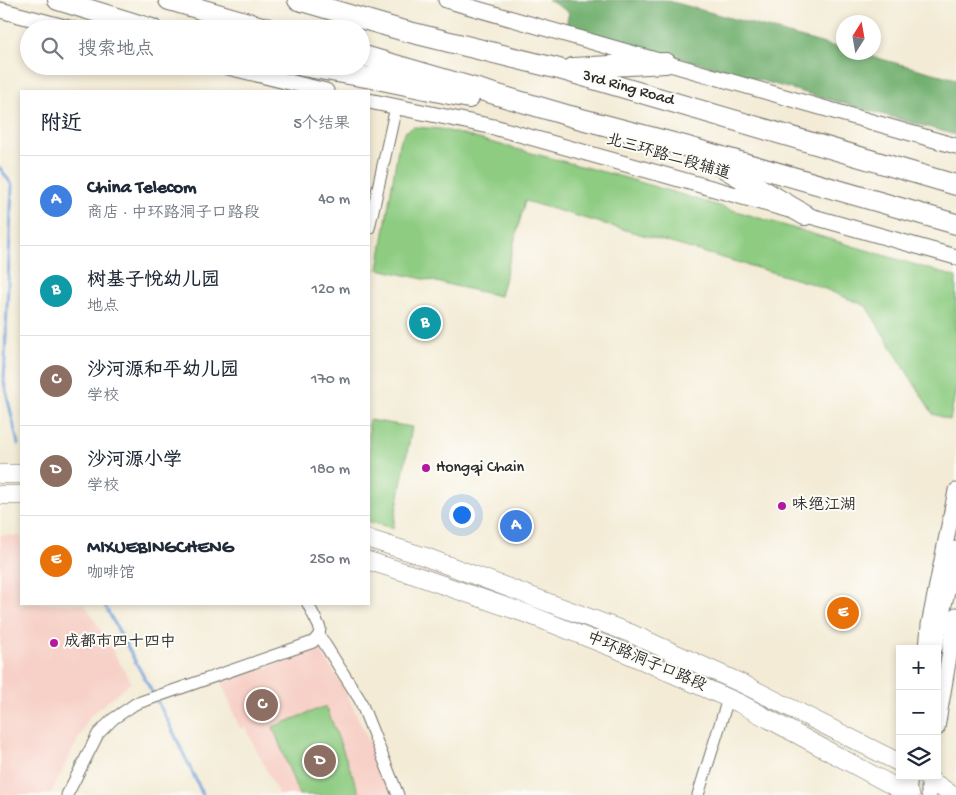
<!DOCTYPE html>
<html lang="zh">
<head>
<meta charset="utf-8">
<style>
	:root { --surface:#fff; --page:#f2f2f3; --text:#1f2937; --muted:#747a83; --line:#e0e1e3; --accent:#0f766e }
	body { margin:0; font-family:"Gochi Hand","LXGW WenKai TC",sans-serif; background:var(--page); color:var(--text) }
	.controls { position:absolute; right:15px; bottom:15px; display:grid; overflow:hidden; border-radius:0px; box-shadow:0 2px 8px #0003 }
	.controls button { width:45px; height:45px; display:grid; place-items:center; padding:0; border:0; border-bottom:1px solid var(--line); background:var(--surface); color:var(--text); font:25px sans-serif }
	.compass { position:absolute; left:836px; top:15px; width:45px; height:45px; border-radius:50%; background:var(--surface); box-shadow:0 2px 8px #0003; rotate:11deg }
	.you { position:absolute; left:461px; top:514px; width:18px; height:18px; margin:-12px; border:4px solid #fff; border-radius:50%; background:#1a73e8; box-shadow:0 0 0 8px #1a73e833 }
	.badge { display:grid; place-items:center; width:32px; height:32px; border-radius:50%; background:var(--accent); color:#fff; font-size:16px; font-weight:700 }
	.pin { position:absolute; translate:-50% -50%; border:2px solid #fff; box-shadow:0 1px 5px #0006 }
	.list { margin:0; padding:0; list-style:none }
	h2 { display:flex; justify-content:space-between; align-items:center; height:65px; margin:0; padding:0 20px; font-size:21px }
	h2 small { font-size:16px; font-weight:400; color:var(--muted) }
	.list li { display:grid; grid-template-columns:32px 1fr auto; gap:15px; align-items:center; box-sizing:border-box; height:90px; padding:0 20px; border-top:1px solid var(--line) }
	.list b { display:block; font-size:19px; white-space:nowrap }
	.list p { margin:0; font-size:16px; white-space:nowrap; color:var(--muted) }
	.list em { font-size:16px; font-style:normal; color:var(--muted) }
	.icon { flex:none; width:28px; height:28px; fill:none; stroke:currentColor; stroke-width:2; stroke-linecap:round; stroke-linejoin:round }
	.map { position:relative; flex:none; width:956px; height:795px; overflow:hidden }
	.search { position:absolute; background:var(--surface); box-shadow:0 2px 8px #0003; left:20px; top:20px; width:350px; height:55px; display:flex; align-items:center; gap:12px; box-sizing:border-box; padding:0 18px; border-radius:28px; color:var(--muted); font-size:19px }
	.panel { position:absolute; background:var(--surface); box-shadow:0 2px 8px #0003; left:20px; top:90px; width:350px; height:515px; border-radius:0px }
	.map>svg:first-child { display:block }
	.built { fill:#f7d1c8 }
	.green { fill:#8ecc82; stroke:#5c7c56 }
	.forest { fill:#72b070; stroke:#4e6e4e }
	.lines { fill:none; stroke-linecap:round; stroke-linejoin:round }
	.stream { stroke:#71a0da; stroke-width:3 }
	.street-casing { stroke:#716e66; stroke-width:13 }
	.secondary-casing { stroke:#716e66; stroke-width:17 }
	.primary-casing { stroke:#716e66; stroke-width:19 }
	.highway-casing { stroke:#716e66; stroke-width:22 }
	.street { stroke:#fff; stroke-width:11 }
	.secondary { stroke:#fff; stroke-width:15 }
	.primary { stroke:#fff; stroke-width:18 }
	.highway { stroke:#fff; stroke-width:20 }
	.poi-dot { fill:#b5179e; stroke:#fdfcf7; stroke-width:2 }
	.labels { text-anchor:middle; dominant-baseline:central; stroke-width:4; stroke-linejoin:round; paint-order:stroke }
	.street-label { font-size:16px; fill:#2b2b2b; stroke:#fdfcf7 }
	.poi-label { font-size:16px; fill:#2b2b2b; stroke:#fdfcf7; text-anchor:start }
</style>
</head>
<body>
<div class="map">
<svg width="956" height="795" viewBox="0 0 956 795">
	<rect width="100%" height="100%" fill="#fdfcf7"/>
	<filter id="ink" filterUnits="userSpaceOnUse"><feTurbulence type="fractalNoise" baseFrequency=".02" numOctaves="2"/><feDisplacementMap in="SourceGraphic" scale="10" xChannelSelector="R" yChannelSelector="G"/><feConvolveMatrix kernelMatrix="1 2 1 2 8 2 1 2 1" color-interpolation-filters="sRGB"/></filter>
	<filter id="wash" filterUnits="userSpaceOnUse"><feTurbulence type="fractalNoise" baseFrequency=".0096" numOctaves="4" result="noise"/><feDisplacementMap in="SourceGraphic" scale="20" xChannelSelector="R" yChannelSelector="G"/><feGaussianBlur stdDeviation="1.12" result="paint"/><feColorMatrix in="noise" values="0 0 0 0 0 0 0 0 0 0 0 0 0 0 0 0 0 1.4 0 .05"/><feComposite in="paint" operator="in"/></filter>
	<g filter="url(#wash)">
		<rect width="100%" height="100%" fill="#f3ebd5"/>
		<g class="built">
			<path d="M0 535 21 536V604H85L131 682 90 716 50 795H0Z"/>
			<path d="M319 649 342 684 394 795H279L245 727 240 729 222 683Z"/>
		</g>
		<g class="green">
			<path d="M414 127 441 129 626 178 956 277V389L950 420 933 414 866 306 813 284 525 201 500 296 378 269 399 143 405 132Z"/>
			<path d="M369 420 412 427 393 528 369 522Z"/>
			<path d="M326 706 360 795H299L273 727Z"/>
		</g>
		<path class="forest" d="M548 0H665L843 49 844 52 858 53 956 79V135L566 26 569 12Z"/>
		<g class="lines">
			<g class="stream">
				<path d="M0 168 12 185 4 382 18 444"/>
				<path d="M104 604 169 723 203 795"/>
			</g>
		</g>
	</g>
	<g filter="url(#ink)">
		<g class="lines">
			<g class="street-casing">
				<g id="street">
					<path d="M369 228 396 107"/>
					<path d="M319 635 360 700 398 795"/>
					<path d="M67 795 98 734 113 719 135 704 313 642 319 635 320 628 308 604"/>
					<path d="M698 795 728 699"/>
				</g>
			</g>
			<g class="secondary-casing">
				<g id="secondary">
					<path d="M446 0 956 146"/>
					<path d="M0 10 72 29"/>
					<path d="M224 66 326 91"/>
					<path d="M369 101 494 127 956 257"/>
					<path d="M935 647 956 549"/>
					<path d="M927 649 929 625 956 491"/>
					<path d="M937 728 956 615"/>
					<path d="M908 795 910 776"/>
					<path d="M929 795V776"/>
				</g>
			</g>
			<g class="primary-casing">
				<g id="primary">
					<path d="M0 474H21"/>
					<path d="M0 495H21"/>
					<path d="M369 539 423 556 630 633 745 685 900 763"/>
					<path d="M369 561 417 576 530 615 621 651 739 703 910 795"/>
					<path d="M925 776 952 795"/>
				</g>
			</g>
			<g class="highway-casing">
				<g id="highway">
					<path d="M58 0 152 29"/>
					<path d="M169 0 269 29"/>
					<path d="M298 0 401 30 559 69 956 185"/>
					<path d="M361 55 570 116 688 147 956 224"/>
					<path d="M302 66 377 79 469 98"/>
					<path d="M573 68 666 63"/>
					<path d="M716 163 805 215"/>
				</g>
			</g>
			<use href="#street" class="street"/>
			<use href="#secondary" class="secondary"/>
			<use href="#primary" class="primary"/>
			<use href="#highway" class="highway"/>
		</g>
	</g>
	<g class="poi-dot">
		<circle cx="426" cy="468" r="5"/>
		<circle cx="782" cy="506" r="5"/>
		<circle cx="54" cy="643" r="5"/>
	</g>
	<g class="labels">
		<g class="street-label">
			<text transform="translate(628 89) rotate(16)">3rd Ring Road</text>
			<text transform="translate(668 158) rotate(16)">北三环路二段辅道</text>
			<text transform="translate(646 663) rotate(23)">中环路洞子口路段</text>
		</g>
		<g class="poi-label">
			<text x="436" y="468">Hongqi Chain</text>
			<text x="792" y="506">味绝江湖</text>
			<text x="64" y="643">成都市四十四中</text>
		</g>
	</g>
</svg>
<div class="controls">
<button>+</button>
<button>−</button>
<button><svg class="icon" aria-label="layers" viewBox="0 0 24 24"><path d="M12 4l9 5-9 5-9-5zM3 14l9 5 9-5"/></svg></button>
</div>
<svg class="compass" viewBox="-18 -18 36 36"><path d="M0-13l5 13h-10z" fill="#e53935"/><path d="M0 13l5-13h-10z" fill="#747a83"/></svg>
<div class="you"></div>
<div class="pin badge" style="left:516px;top:526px;background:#3f7fe0">A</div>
<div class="pin badge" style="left:425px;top:323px;background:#0f9aa8">B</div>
<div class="pin badge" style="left:262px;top:705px;background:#8d6e63">C</div>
<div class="pin badge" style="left:320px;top:761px;background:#8d6e63">D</div>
<div class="pin badge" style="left:843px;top:613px;background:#e8710a">E</div>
<div class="search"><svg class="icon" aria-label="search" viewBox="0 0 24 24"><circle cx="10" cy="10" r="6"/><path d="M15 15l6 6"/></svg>搜索地点</div>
<section class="panel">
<h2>附近<small>5个结果</small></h2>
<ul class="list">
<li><span class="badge" style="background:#3f7fe0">A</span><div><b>China Telecom</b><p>商店 · 中环路洞子口路段</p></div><em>40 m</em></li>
<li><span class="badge" style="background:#0f9aa8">B</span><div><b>树基子悦幼儿园</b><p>地点</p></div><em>120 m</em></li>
<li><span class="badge" style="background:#8d6e63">C</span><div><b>沙河源和平幼儿园</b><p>学校</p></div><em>170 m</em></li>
<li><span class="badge" style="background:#8d6e63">D</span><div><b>沙河源小学</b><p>学校</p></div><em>180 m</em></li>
<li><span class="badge" style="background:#e8710a">E</span><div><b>MIXUEBINGCHENG</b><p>咖啡馆</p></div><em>250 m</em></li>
</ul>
</section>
</div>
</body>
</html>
